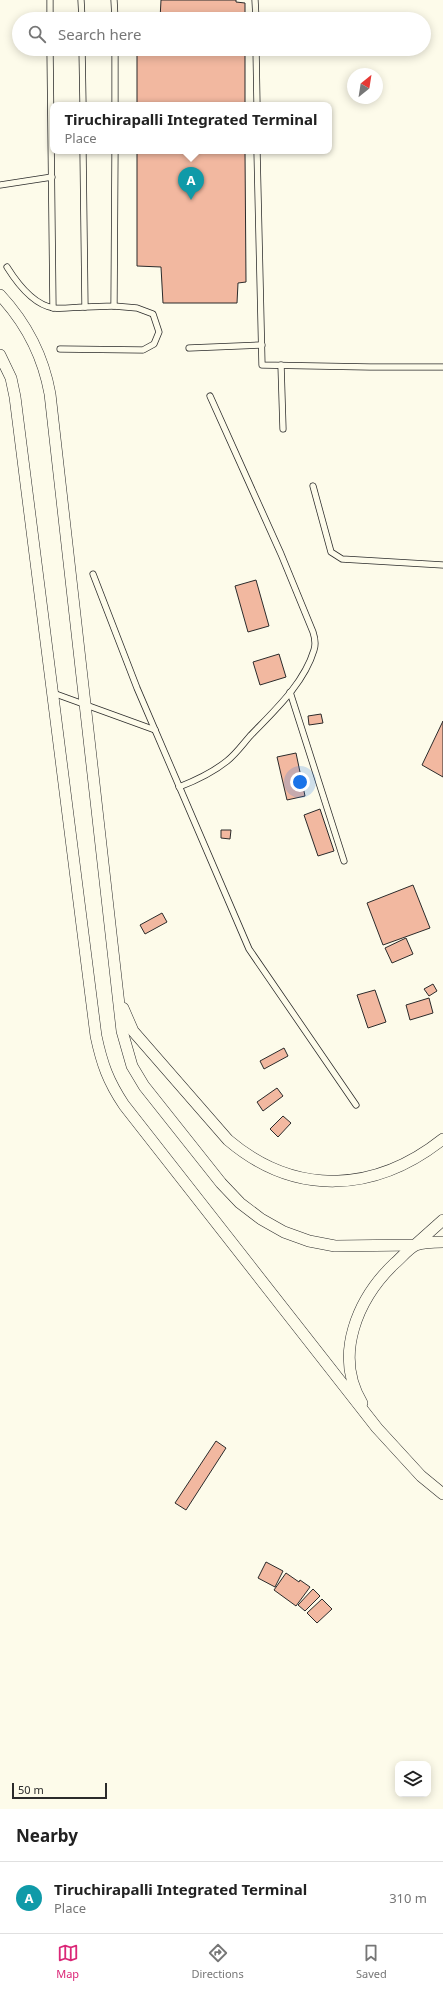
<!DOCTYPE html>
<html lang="en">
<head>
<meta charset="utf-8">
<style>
	:root { --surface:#fff; --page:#f2f2f2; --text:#222; --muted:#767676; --line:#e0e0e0; --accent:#db2777 }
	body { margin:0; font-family:"Noto Sans",sans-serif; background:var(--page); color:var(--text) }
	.controls { position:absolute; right:12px; bottom:12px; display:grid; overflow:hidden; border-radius:8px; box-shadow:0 2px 10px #0003 }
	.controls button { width:36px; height:36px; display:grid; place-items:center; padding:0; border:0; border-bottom:1px solid var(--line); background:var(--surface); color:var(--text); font:20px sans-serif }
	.compass { position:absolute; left:347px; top:68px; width:36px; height:36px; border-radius:50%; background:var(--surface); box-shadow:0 2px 10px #0003; rotate:30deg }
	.scale { position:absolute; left:12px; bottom:10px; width:95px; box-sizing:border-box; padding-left:4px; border:2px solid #2b2b2b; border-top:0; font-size:11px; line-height:14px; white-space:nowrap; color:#2b2b2b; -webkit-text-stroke:3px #fdfbea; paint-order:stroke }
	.you { position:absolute; left:300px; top:782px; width:14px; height:14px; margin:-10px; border:3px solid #fff; border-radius:50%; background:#1a73e8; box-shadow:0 0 0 6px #1a73e833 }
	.badge { display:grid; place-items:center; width:26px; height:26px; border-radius:50%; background:var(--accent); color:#fff; font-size:13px; font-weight:700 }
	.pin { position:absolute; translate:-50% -33px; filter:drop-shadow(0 1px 2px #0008) }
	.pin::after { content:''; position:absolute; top:21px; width:14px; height:12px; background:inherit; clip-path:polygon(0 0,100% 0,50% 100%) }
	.popup { position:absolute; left:50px; top:102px; width:282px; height:52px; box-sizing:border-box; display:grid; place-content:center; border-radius:8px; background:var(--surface); filter:drop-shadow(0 1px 3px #0005); font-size:13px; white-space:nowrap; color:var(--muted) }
	.popup b { font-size:15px; color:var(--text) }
	.popup::after { content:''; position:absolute; left:50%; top:100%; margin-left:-8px; border:8px solid transparent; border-top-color:var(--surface) }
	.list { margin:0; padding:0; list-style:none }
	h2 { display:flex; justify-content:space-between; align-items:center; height:52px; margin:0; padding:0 16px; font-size:17px }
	h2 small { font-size:13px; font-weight:400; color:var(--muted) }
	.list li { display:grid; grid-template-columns:26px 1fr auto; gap:12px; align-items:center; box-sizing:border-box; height:72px; padding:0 16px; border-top:1px solid var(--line) }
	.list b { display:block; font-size:15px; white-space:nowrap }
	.list p { margin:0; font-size:13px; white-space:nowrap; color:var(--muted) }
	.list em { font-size:13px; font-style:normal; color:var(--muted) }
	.icon { flex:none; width:22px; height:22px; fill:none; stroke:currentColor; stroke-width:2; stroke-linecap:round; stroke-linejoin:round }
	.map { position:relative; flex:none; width:443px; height:1809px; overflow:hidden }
	.search { position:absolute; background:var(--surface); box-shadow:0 2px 10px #0003; left:12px; right:12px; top:12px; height:44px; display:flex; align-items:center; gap:10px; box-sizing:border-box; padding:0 14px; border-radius:22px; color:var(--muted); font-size:15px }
	.sheet { height:124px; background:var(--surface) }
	nav { display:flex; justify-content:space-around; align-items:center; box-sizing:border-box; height:56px; border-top:1px solid var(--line); background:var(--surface); font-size:11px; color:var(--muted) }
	nav a { display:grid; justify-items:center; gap:2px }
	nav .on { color:var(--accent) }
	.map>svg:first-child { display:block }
	.building { fill:#f2b8a0; stroke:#2b2b2b }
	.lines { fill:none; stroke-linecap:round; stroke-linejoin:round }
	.lane-casing { stroke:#2b2b2b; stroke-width:7 }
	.street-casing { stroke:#2b2b2b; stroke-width:12 }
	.lane { stroke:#fdfbea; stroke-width:5.5 }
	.street { stroke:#fdfbea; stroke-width:11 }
</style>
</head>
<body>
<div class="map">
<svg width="443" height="1809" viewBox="0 0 443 1809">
	<rect width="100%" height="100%" fill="#fdfbea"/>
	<g class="building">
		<path d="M161 0H236V2L245 3V19H160Z"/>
		<rect x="137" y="49" width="108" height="56"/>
		<path d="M137 151H245L246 282 238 283 237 303H163L161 267 137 266Z"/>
		<path d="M256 580 269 626 248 632 235 586Z"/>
		<path d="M279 654 286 677 260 685 253 662Z"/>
		<path d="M321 714 323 723 309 725 308 716Z"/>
		<path d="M443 721V777L422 765Z"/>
		<path d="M296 753 305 796 287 800 277 757Z"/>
		<path d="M320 809 334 851 318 856 304 815Z"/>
		<path d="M221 830H231L230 839 221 838Z"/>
		<path d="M413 885 430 928 383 945 367 903Z"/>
		<path d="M162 913 167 922 145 934 140 925Z"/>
		<path d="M406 938 413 954 392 963 385 948Z"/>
		<path d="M433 984 437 991 429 996 424 989Z"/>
		<path d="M375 990 386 1022 368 1028 357 995Z"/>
		<path d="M429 998 433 1013 410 1020 406 1005Z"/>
		<path d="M284 1048 288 1056 264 1069 260 1061Z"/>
		<path d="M277 1088 283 1096 263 1111 257 1102Z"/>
		<path d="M283 1116 291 1123 278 1137 270 1129Z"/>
		<path d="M216 1441 226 1448 186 1510 175 1503Z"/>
		<path d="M266 1562 283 1571 275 1587 258 1578Z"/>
		<path d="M286 1573 299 1582 300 1580 310 1587 296 1606 274 1590Z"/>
		<path d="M313 1589 320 1596 305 1611 298 1605Z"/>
		<path d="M322 1599 332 1609 317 1623 307 1613Z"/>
	</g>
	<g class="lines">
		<g class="lane-casing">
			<g id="lane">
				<path d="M50 0V19"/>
				<path d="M81 0 82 19"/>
				<path d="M114 0 115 19"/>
				<path d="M255 0 256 19"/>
				<path d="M50 49 53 308"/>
				<path d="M82 49 83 105"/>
				<path d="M256 49 257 105"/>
				<path d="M115 105V49"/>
				<path d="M257 151 262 365 370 367H443"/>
				<path d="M0 185 52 177"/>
				<path d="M7 267C17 283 33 305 54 308 64 309 75 307 85 307L83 151"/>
				<path d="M85 307 114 306 115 151"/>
				<path d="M189 348 262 345"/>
				<path d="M60 349 143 350 154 344 159 332 153 314 137 308 114 306"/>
				<path d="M281 365 283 429"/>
				<path d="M313 486 331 552 342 559 443 565"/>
				<path d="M93 574 137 688 249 949 356 1105"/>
				<path d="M290 692 344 861"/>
				<path d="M53 693 155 730"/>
				<path d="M179 787C197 780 212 773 227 761 236 754 243 744 250 736 273 712 304 684 314 650 316 644 315 638 313 632L281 554 210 396"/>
			</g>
		</g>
		<g class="street-casing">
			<g id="street">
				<path d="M0 295C27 324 43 355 50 394L122 1031 132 1066 144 1086 221 1183 240 1203 261 1219 284 1232 309 1241 335 1246 415 1245 443 1220"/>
				<path d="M0 355 11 378 15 397 96 1036C102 1064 108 1081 124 1105L377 1428 421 1476 443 1494"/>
				<path d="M123 1008 133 1031 228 1140C295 1197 375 1193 443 1139"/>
				<path d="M362 1403C333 1355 358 1298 395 1263 401 1258 409 1248 416 1245 423 1242 435 1242 443 1242"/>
			</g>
		</g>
		<use href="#lane" class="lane"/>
		<use href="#street" class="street"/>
	</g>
</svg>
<div class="controls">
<button><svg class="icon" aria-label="layers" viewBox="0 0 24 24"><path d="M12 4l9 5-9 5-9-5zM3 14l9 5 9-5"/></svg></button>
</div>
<svg class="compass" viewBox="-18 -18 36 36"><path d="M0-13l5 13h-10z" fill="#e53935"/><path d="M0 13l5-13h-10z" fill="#767676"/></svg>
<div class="scale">50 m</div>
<div class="you"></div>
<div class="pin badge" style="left:191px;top:200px;background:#0f9aa8">A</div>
<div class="popup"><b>Tiruchirapalli Integrated Terminal</b>Place</div>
<div class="search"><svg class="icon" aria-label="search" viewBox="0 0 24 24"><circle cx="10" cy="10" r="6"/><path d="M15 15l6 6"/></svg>Search here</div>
</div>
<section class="sheet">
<h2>Nearby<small></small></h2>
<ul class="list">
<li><span class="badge" style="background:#0f9aa8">A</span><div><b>Tiruchirapalli Integrated Terminal</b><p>Place</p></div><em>310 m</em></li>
</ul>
</section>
<nav>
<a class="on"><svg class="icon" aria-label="map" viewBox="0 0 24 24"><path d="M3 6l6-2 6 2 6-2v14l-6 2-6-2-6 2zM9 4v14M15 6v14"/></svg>Map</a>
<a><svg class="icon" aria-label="directions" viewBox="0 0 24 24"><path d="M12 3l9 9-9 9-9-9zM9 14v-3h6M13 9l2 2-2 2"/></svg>Directions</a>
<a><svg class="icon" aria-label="saved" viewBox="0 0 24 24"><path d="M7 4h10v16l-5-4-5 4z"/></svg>Saved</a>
</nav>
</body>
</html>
